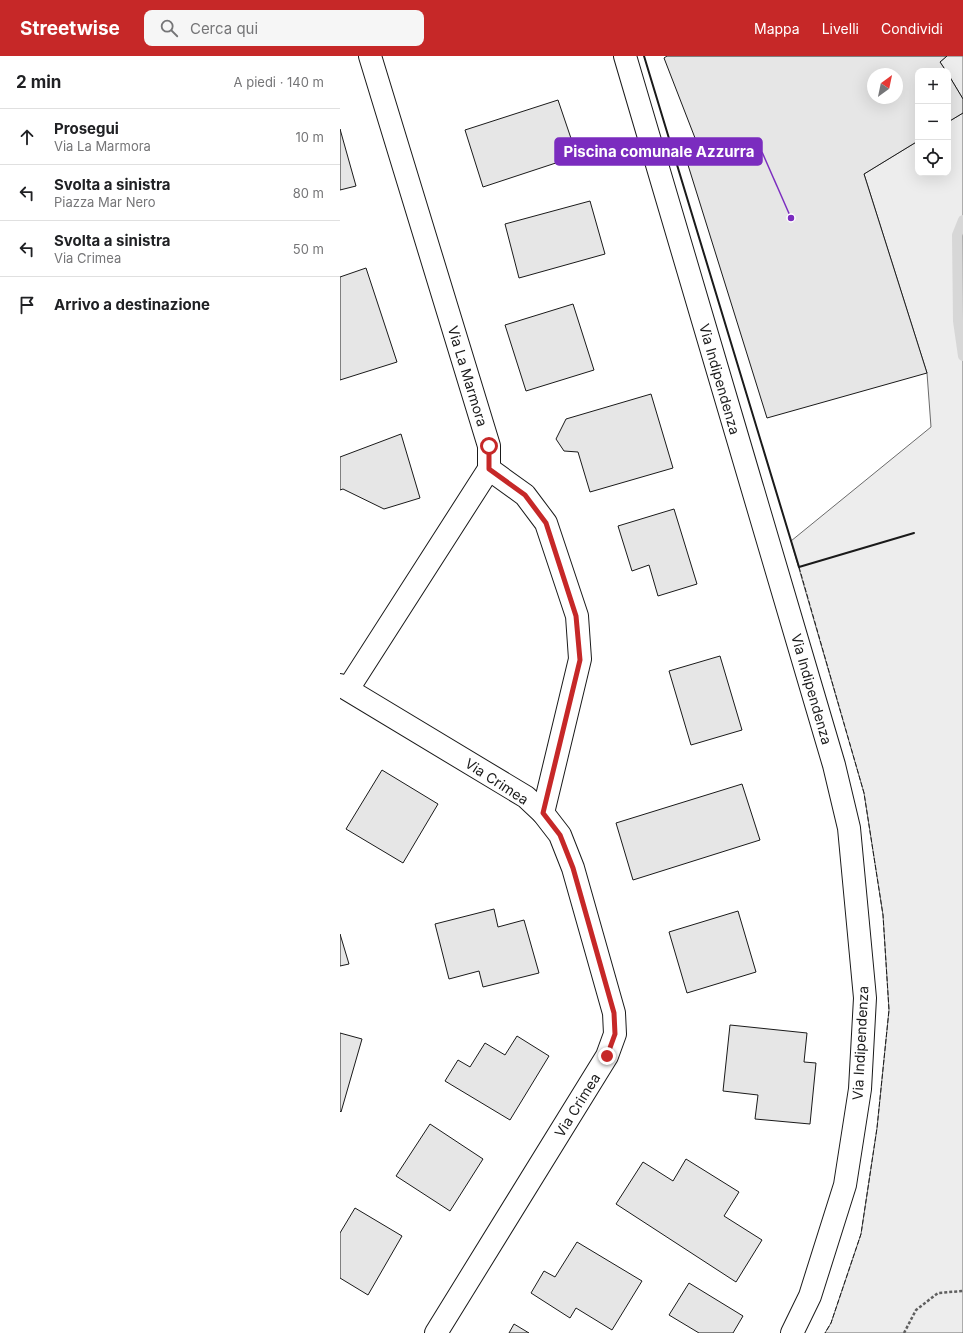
<!DOCTYPE html>
<html lang="it">
<head>
<meta charset="utf-8">
<style>
	:root { --surface:#fff; --page:#f6f6f6; --text:#202124; --muted:#757577; --line:#e0e0e0; --accent:#c62828 }
	body { margin:0; font-family:Inter,sans-serif; background:var(--page); color:var(--text) }
	.controls { position:absolute; right:12px; top:12px; display:grid; overflow:hidden; border-radius:8px; box-shadow:0 4px 16px #0002 }
	.controls button { width:36px; height:36px; display:grid; place-items:center; padding:0; border:0; border-bottom:1px solid var(--line); background:var(--surface); color:var(--text); font:20px sans-serif }
	.compass { position:absolute; left:527px; top:12px; width:36px; height:36px; border-radius:50%; background:var(--surface); box-shadow:0 4px 16px #0002; rotate:33deg }
	.stop { position:absolute; width:12px; height:12px; margin:-9px; border:3px solid #c62828; border-radius:50%; background:#fff }
	.stop.end { background:#c62828; border-color:#fff; box-shadow:0 1px 4px #0008 }
	.list { margin:0; padding:0; list-style:none }
	h2 { display:flex; justify-content:space-between; align-items:center; height:52px; margin:0; padding:0 16px; font-size:17px }
	h2 small { font-size:13px; font-weight:400; color:var(--muted) }
	.list li { display:grid; grid-template-columns:26px 1fr auto; gap:12px; align-items:center; box-sizing:border-box; height:56px; padding:0 16px; border-top:1px solid var(--line) }
	.list b { display:block; font-size:15px; white-space:nowrap }
	.list p { margin:0; font-size:13px; white-space:nowrap; color:var(--muted) }
	.list em { font-size:13px; font-style:normal; color:var(--muted) }
	.icon { flex:none; width:22px; height:22px; fill:none; stroke:currentColor; stroke-width:2; stroke-linecap:round; stroke-linejoin:round }
	.map { position:relative; flex:none; width:623px; height:1277px; overflow:hidden }
	header { display:flex; align-items:center; gap:24px; box-sizing:border-box; height:56px; padding:0 20px; background:var(--accent); color:#fff }
	header strong { font-size:19px }
	nav { display:flex; gap:22px; margin-inline-start:auto; font-size:14px }
	.search { width:280px; height:36px; background:var(--page); display:flex; align-items:center; gap:10px; box-sizing:border-box; padding:0 14px; border-radius:8px; color:var(--muted); font-size:15px }
	main { display:flex }
	aside { flex:1; background:var(--surface) }
	.map>svg:first-child { display:block }
	.built { fill:#ededed; stroke:#6a6a6a }
	.lines { fill:none; stroke-linecap:round; stroke-linejoin:round }
	.stream { stroke:#d7d7d7; stroke-width:10 }
	.building { fill:#e6e6e6; stroke:#1a1a1a; fill-rule:evenodd }
	.street-casing { stroke:#1a1a1a; stroke-width:24 }
	.path { stroke:#5f5f5f; stroke-width:2.5; stroke-dasharray:3 2; stroke-linecap:butt }
	.street { stroke:#fff; stroke-width:22 }
	.fence { stroke:#1a1a1a; stroke-width:1; stroke-dasharray:5 2; stroke-linecap:butt }
	.wall { stroke:#1a1a1a; stroke-width:2 }
	.route { stroke:#c62828; stroke-width:5 }
	.labels { text-anchor:middle; dominant-baseline:central; stroke-width:3; stroke-linejoin:round; paint-order:stroke }
	.street-label { font-size:14px; fill:#1a1a1a; stroke:#fff }
	.leader { fill:none; stroke:#7b2cbf; stroke-width:1.5 }
	.callout-dot { fill:#7b2cbf; stroke:#fff; stroke-width:1.5 }
	.callout { fill:#7b2cbf; stroke:#7b2cbf; stroke-width:1.5 }
	.callout-label { font-size:15px; text-anchor:middle; font-weight:bold; fill:#fff }
</style>
</head>
<body>
<header>
<strong>Streetwise</strong>
<div class="search"><svg class="icon" aria-label="search" viewBox="0 0 24 24"><circle cx="10" cy="10" r="6"/><path d="M15 15l6 6"/></svg>Cerca qui</div>
<nav><a>Mappa</a><a>Livelli</a><a>Condividi</a></nav>
</header>
<main>
<aside>
<h2>2 min<small>A piedi · 140 m</small></h2>
<ul class="list">
<li><svg class="icon" aria-label="ahead" viewBox="0 0 24 24"><path d="M12 20V5M6 11l6-6 6 6"/></svg><div><b>Prosegui</b><p>Via La Marmora</p></div><em>10 m</em></li>
<li><svg class="icon" aria-label="left" viewBox="0 0 24 24"><path d="M17 20v-9H6M10 6l-5 5 5 5"/></svg><div><b>Svolta a sinistra</b><p>Piazza Mar Nero</p></div><em>80 m</em></li>
<li><svg class="icon" aria-label="left" viewBox="0 0 24 24"><path d="M17 20v-9H6M10 6l-5 5 5 5"/></svg><div><b>Svolta a sinistra</b><p>Via Crimea</p></div><em>50 m</em></li>
<li><svg class="icon" aria-label="arrive" viewBox="0 0 24 24"><path d="M6 21V4h12l-3 4 3 4H6"/></svg><div><b>Arrivo a destinazione</b></div></li>
</ul>
</aside>
<div class="map">
<svg width="623" height="1277" viewBox="0 0 623 1277">
	<rect width="100%" height="100%" fill="#fff"/>
	<g class="built">
		<path d="M607 0H623V43L608 18V15H606L600 6Z"/>
		<path d="M623 57V1277H485L491 1267 521 1178 537 1072 549 954 543 859 524 737 451 485 591 371 587 317 524 118 578 85V117H608V66Z"/>
	</g>
	<g class="lines">
		<path class="stream" d="M623 164 617 179 618 265 623 300"/>
	</g>
	<g class="building">
		<path d="M327 0H607L600 6 606 15H578V85L524 118 587 317 427 362 348 109 362 100 324 2ZM533 18H557V42H533Z"/>
		<path d="M608 18 623 43V57L608 66Z"/>
		<path d="M218 44 237 100 143 131 125 74Z"/>
		<path d="M0 73 16 130 0 134Z"/>
		<path d="M250 145 265 198 179 222 165 168Z"/>
		<path d="M26 212 57 306 0 324V221Z"/>
		<path d="M233 248 254 314 186 335 165 269Z"/>
		<path d="M311 338 333 412 250 436 238 396 224 395 216 383 226 363Z"/>
		<path d="M61 378 80 442 44 453 3 433 0 434V401Z"/>
		<path d="M334 453 357 528 318 540 309 509 292 515 278 470Z"/>
		<path d="M380 600 402 674 351 689 329 615Z"/>
		<path d="M42 714 98 748 63 807 6 773Z"/>
		<path d="M402 728 420 784 293 824 276 767Z"/>
		<path d="M154 853 158 871 184 864 199 917 143 931 139 915 109 923 95 868Z"/>
		<path d="M398 855 416 916 347 937 329 876Z"/>
		<path d="M0 878 9 908 0 910Z"/>
		<path d="M390 969 467 977 464 1006 476 1007 470 1068 415 1063 418 1039 383 1035Z"/>
		<path d="M0 977 22 983 1 1056 0 1055Z"/>
		<path d="M177 980 209 1000 170 1064 105 1025 118 1004 130 1011 145 987 165 999Z"/>
		<path d="M90 1068 143 1103 110 1155 56 1120Z"/>
		<path d="M346 1103 399 1136 384 1160 422 1184 396 1226 276 1148 303 1106 333 1125Z"/>
		<path d="M15 1152 62 1180 28 1239 0 1222V1177Z"/>
		<path d="M237 1186 302 1225 272 1274 236 1252 230 1262 191 1237 204 1215 215 1221Z"/>
		<path d="M349 1227 403 1260 393 1277H359L329 1259Z"/>
		<path d="M174 1268 189 1277H169Z"/>
	</g>
	<g class="lines">
		<g class="street-casing">
			<g id="street">
				<path d="M285 0 494 709 509 772 525 942 520 1033 505 1129 470 1240 452 1277"/>
				<path d="M149 413 185 439 206 467 237 560 240 603 203 757"/>
				<path d="M0 629 186 741 203 757 220 779 233 812 274 957 275 978 267 1000 96 1277"/>
				<path d="M8 633 149 413V390L30 0"/>
			</g>
		</g>
		<path class="path" d="M564 1277 576 1254 598 1237 623 1235"/>
		<use href="#street" class="street"/>
		<path class="fence" d="M459 511 524 737 543 859 549 954 537 1072 521 1178 491 1267 485 1277"/>
		<path class="wall" d="M304 0 459 511 574 477"/>
	</g>
	<g class="lines">
		<path class="route" d="M149 390V413L185 439 206 467 236 560 240 604 203 757 220 779 233 812 274 957 275 978 267 1000"/>
	</g>
	<g class="labels">
		<g class="street-label">
			<text transform="translate(128 320) rotate(73)">Via La Marmora</text>
			<text transform="translate(380 323) rotate(74)">Via Indipendenza</text>
			<text transform="translate(472 633) rotate(74)">Via Indipendenza</text>
			<text transform="translate(157 725) rotate(33)">Via Crimea</text>
			<text transform="translate(520 987) rotate(-87)">Via Indipendenza</text>
			<text transform="translate(237 1049) rotate(-58)">Via Crimea</text>
		</g>
	</g>
	<path class="leader" d="M451 162L422 96"/>
	<circle class="callout-dot" cx="451" cy="162" r="4"/>
	<rect class="callout" x="215" y="82" width="207" height="27" rx="4"/>
	<g class="callout-label">
		<text x="319" y="101">Piscina comunale Azzurra</text>
	</g>
</svg>
<div class="controls">
<button>+</button>
<button>−</button>
<button><svg class="icon" aria-label="locate" viewBox="0 0 24 24"><circle cx="12" cy="12" r="6"/><path d="M12 2v4M12 18v4M2 12h4M18 12h4"/></svg></button>
</div>
<svg class="compass" viewBox="-18 -18 36 36"><path d="M0-13l5 13h-10z" fill="#e53935"/><path d="M0 13l5-13h-10z" fill="#757577"/></svg>
<div class="stop" style="left:149px;top:390px"></div>
<div class="stop end" style="left:267px;top:1000px"></div>
</div>
</main>
</body>
</html>
